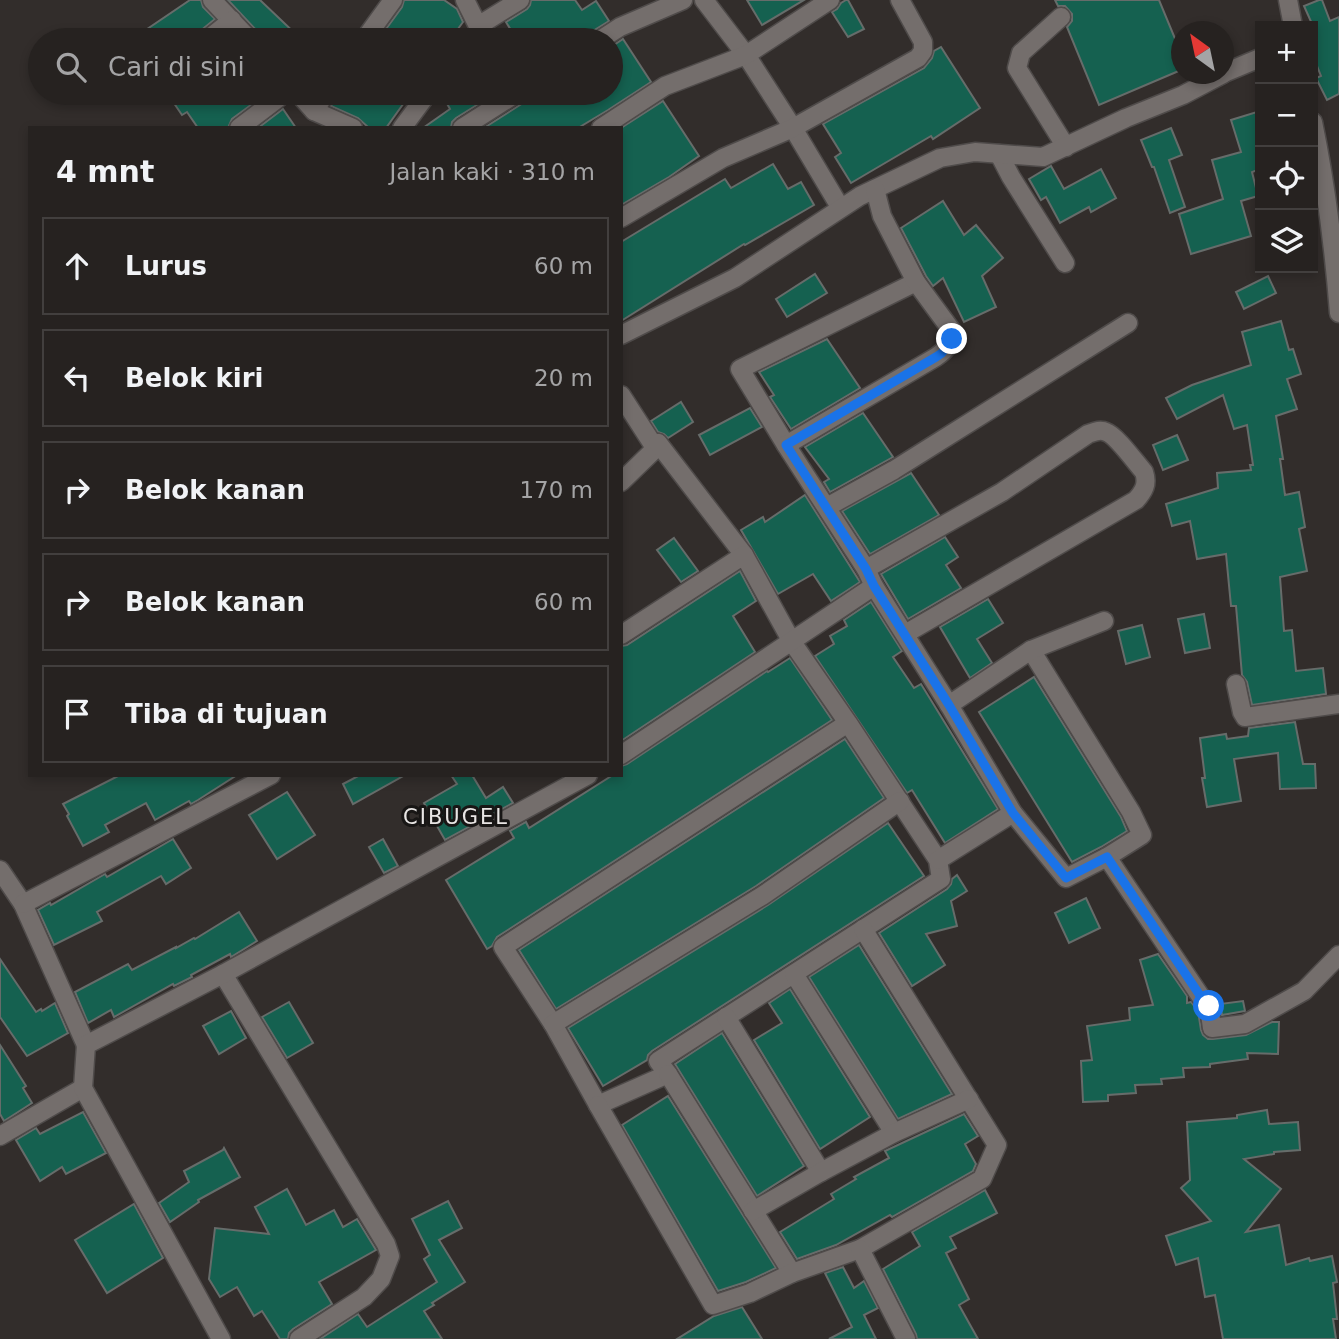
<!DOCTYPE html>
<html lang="id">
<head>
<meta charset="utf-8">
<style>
	:root { --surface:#262220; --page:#2e2a29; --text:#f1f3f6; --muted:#a4a4a5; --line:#423f3e }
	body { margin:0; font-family:"DejaVu Sans",sans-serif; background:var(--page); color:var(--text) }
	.controls { position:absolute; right:21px; top:21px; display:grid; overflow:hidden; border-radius:0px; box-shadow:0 4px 10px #0003 }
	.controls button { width:63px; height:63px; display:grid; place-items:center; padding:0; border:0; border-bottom:2px solid var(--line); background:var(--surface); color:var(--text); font:35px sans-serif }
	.compass { position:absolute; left:1171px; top:21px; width:63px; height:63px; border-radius:50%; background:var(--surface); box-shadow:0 4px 10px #0003; rotate:327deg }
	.stop { position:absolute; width:21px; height:21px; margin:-16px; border:5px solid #1a73e8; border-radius:50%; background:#fff }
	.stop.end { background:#1a73e8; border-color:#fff; box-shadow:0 2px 7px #0008 }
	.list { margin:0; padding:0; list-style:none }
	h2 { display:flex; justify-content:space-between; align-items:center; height:91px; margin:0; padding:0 28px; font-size:30px }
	h2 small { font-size:23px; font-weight:400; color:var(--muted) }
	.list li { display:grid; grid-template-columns:46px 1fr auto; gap:21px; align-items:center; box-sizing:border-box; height:98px; margin:0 14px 14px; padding:0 14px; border:2px solid var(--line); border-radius:0px }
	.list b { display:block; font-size:26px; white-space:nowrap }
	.list em { font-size:23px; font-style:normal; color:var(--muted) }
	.icon { flex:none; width:38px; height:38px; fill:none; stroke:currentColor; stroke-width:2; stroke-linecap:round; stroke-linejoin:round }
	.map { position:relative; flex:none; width:1339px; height:1339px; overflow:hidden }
	.search { position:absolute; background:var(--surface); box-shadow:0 4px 10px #0003; left:28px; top:28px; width:595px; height:77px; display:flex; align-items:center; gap:18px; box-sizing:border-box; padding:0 24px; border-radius:38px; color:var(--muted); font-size:26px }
	.panel { position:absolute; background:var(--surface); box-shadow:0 4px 10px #0003; left:28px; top:126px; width:595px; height:651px; border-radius:0px }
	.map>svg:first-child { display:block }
	.building { fill:#156150; stroke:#666c6a; stroke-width:2 }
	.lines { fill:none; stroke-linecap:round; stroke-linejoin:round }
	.minor-casing { stroke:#4f4b4a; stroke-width:21 }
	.tertiary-casing { stroke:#4f4b4a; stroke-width:21 }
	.minor { stroke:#746e6c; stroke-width:18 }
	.tertiary { stroke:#746e6c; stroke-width:18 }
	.route { stroke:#1a73e8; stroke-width:9 }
	.labels { text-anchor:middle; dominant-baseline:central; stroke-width:6; stroke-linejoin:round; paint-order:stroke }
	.quarter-label { font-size:21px; letter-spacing:2px; fill:#e8e5e4; stroke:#181615 }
</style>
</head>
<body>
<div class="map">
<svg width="1339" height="1339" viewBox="0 0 1339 1339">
	<rect width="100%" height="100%" fill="#322d2b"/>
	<g class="building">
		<path d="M190 0H201L203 7 215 19 189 40H131Z"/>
		<path d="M228 0H260L302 40H262L258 32Z"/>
		<path d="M404 0H444L457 9 463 22 450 40H378L402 7Z"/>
		<path d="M531 0H575L582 10 596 1 609 21 593 31 590 35 589 40H517L506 22 527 9 530 5Z"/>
		<path d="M747 0H804L762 25Z"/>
		<path d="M846 0H848L864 29 848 37 832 12 837 9 841 3Z"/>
		<path d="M1055 0H1159L1181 53V70L1099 105 1067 27 1072 21V14L1065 6H1058Z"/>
		<path d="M1319 0H1322L1330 21 1339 17V94L1327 100 1316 78 1321 76 1313 56V26L1304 6Z"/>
		<path d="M623 39 651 82 608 110 578 128H484L523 103 527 99 528 93H589L590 94 611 93V47Z"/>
		<path d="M941 47 980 108 933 139 931 136 851 183 835 157 841 153 823 124 924 68 932 58 934 51Z"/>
		<path d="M167 93H267L232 119 228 128H198L187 112 182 115Z"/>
		<path d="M337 93H411L386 128H369L358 118 331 106Z"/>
		<path d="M455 93H496L456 118 452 122 451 128H423L450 109 445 100Z"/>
		<path d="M663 101 699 156 669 177 621 205V128Z"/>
		<path d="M283 109 296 128H258Z"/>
		<path d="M1260 111V169L1252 172 1258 196 1241 201 1251 236 1191 254 1179 214 1223 199 1212 160 1241 152 1231 120Z"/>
		<path d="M1171 128 1182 155 1169 160 1185 207 1170 213 1154 167H1152L1141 140Z"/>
		<path d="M773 164 788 189 801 182 814 205 745 245 744 244 621 321V242L725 179 731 188Z"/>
		<path d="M1051 166 1064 189 1101 169 1116 198 1091 212 1089 207 1060 223 1046 197 1041 200 1029 179Z"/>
		<path d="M943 201 964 235 976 225 1003 258 982 276 996 307 964 322 943 278 933 286 926 276 901 228Z"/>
		<path d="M815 274 827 293 787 317 776 299Z"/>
		<path d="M1268 276 1276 293 1244 309 1236 292Z"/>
		<path d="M1281 321 1289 350 1293 349 1301 374 1287 379 1297 409 1276 416 1283 459H1280L1285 495 1299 492 1305 527 1299 529 1307 571 1280 577 1284 631 1292 630 1296 671 1323 668 1326 694 1252 705 1247 682 1242 675 1236 606H1231L1226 554 1197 559 1190 521 1172 526 1166 504 1218 488 1217 473 1251 470 1250 465H1253L1247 425 1234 429 1223 395 1177 419 1166 398 1192 385 1251 365 1242 332Z"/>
		<path d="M827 339 860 388 791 429 770 397 774 395 759 372Z"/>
		<path d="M681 402 693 422 668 438 664 434 658 432 651 421Z"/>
		<path d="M750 408 762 427 710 455 699 435Z"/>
		<path d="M863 413 893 457 830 492 824 482 829 479 805 447Z"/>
		<path d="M1177 435 1188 460 1163 470 1153 445Z"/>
		<path d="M911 473 939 515 870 554 842 511Z"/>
		<path d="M805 495 860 582 831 601 813 574 778 594 741 530 763 517 765 522Z"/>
		<path d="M945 537 958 557 946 565 961 588 908 619 881 574Z"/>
		<path d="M674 538 698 571 681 582 657 550Z"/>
		<path d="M740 571 756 601 733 616 755 652 621 741V646L627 645Z"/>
		<path d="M988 599 1003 623 977 639 992 663 970 678 940 627Z"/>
		<path d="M871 602 902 651 893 657 914 688 921 684 998 809 945 843 912 790 907 793 815 656 834 644 830 636 847 626 844 620Z"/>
		<path d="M1204 614 1210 648 1185 653 1178 619Z"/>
		<path d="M1142 625 1150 657 1126 664 1118 631Z"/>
		<path d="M790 658 832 720 497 937 492 946 487 949 446 880 514 838 510 831 526 822 529 828 613 775H621V766L627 764 767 671 768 672Z"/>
		<path d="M1034 677 1121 817 1127 831 1101 847 1072 862 979 712Z"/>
		<path d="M1295 722 1303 764H1315L1316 788 1280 789 1278 753 1234 759 1241 801 1207 807 1202 778H1205L1200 738 1226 734 1227 739 1248 736 1249 728Z"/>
		<path d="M845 739 884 798 756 886 556 1009 519 950Z"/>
		<path d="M120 775H237L198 800 191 804 189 801 155 820 146 803 105 825 109 832 83 846 67 816 69 814 63 804Z"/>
		<path d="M360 775H405L353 804 343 784Z"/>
		<path d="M451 775H472L486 798 503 787 513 803 445 840 424 803 457 784Z"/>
		<path d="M287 792 315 835 277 859 249 815Z"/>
		<path d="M888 823 924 876 652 1051 648 1055 647 1060 603 1086 568 1028 768 905Z"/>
		<path d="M173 839 191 868 166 884 161 876 97 912 102 921 54 945 38 910 50 903 51 905 105 874 107 877Z"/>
		<path d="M383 839 398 866 384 873 369 847Z"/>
		<path d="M957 875 967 891 951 901 957 926 926 934 945 965 912 986 879 933 947 889 951 884 952 879Z"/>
		<path d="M1086 898 1100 928 1069 943 1055 913Z"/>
		<path d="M239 912 257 941 231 957 230 954 191 975 192 977 174 986 173 984 114 1017 111 1010 88 1023 75 992 128 964 132 970 176 947V948L194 938 195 939Z"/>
		<path d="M859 945 952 1094 898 1119 809 977Z"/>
		<path d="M1158 954 1187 996V1003L1191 1002 1198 1011 1201 1030 1203 1035 1208 1039H1213L1246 1035 1272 1022H1279L1278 1054 1247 1053 1248 1059 1210 1064V1067L1183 1068 1184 1077 1161 1079 1162 1084 1135 1085 1136 1093 1108 1095V1101L1083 1102 1081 1061 1092 1060 1087 1026 1130 1020 1129 1008 1153 1005 1140 960Z"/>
		<path d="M0 959 36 1012 41 1009 42 1011 55 1003 68 1033 27 1056 0 1017Z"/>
		<path d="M790 989 870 1117 820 1149 754 1040 782 1023 769 1003Z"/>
		<path d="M1243 1001 1245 1011 1222 1015 1220 1004Z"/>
		<path d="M289 1002 313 1043 287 1058 262 1017Z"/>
		<path d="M231 1011 246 1038 219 1054 203 1026Z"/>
		<path d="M722 1033 804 1166 757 1196 675 1064Z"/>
		<path d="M0 1045 26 1086 23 1088 32 1103 4 1121 0 1114Z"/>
		<path d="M668 1096 744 1217 776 1268 746 1282 718 1291 622 1125Z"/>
		<path d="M1267 1110 1269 1124 1298 1122 1300 1150 1274 1152V1154L1244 1159 1281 1189 1246 1232 1279 1225 1286 1265 1309 1258 1310 1261 1332 1256 1337 1282 1333 1283 1337 1319H1333L1336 1339H1223L1215 1295 1205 1297 1198 1258 1176 1265 1166 1236 1211 1221 1181 1188 1190 1180 1187 1122 1237 1118V1115Z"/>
		<path d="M83 1112 106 1153 66 1174 62 1167 40 1181 16 1140 36 1128 40 1134Z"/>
		<path d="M964 1114 978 1136 965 1144 976 1164 973 1171 892 1217 890 1215 836 1245 797 1259 780 1232 834 1199 831 1194 856 1179 854 1177 889 1158 885 1151Z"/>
		<path d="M224 1148 240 1177 198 1200 199 1202 170 1222 159 1203 189 1182 184 1171 223 1150Z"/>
		<path d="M287 1189 306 1225 334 1210 343 1227 357 1219 376 1250 319 1282 332 1304 293 1329 289 1333 288 1339H280L262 1311 254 1316 237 1287 220 1297 209 1279 215 1228 269 1234 255 1207Z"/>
		<path d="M985 1190 997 1213 950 1237 956 1248 946 1253 969 1299 959 1305 978 1339H917L916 1334 883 1269 920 1246 912 1232Z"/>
		<path d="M448 1201 462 1228 439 1240 465 1282 432 1303 434 1305 424 1311 442 1339H320L358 1314 367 1327 437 1282 424 1259 430 1255 412 1219Z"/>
		<path d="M134 1204 163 1258 107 1293 75 1240Z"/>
		<path d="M843 1267 854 1288 864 1281 878 1308 864 1315 876 1339H829L852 1327 825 1273Z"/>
		<path d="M742 1307 762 1339H677L714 1316Z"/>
	</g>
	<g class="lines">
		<g class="minor-casing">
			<g id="minor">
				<path d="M212 0 250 40"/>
				<path d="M465 0 478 26 520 0"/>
				<path d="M704 0 746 55 793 128 840 207"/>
				<path d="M1061 17 1021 53 1017 68 1066 147"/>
				<path d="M207 40 232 20"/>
				<path d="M364 40 393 0"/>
				<path d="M600 40 620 27 683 0"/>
				<path d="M1224 73 1260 58"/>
				<path d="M298 93 314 111 353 128"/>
				<path d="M314 111 326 93"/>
				<path d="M239 128 285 93"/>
				<path d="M402 128 428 93"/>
				<path d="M462 128 517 93"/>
				<path d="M601 128 665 86 746 55 830 0"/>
				<path d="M999 154 1011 177 1065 263"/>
				<path d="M621 218 723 158 793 128 918 58 923 51V42L900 0"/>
				<path d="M916 282 740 369 786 445 866 569 874 586 949 705 1013 813 1066 878 1107 857 1142 835 1131 812 1031 650"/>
				<path d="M621 335 735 278 860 196 940 158 975 152 1043 157 1126 118 1183 95 1223 74"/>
				<path d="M621 395 652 443H658L653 451 621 482"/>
				<path d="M658 443 744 555"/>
				<path d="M786 445 936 357C946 350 952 343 952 331L916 282 882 216 875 189"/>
				<path d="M827 507 894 470 1128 323"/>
				<path d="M866 569 1002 492 1088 434C1094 432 1100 429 1106 432 1116 435 1136 463 1144 472 1148 484 1144 491 1136 500L905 634"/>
				<path d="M621 635 744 555 792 642 848 723 938 860 941 879 658 1061 668 1074 598 1105 553 1024 503 947 848 723"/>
				<path d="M1236 684 1242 712 1245 717 1339 704"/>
				<path d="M949 705 1031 650 1104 621"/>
				<path d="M621 755 874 586"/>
				<path d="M1107 857 1201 997 1209 1006 1212 1028 1245 1024 1304 991 1339 955"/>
				<path d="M938 860 1013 813"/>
				<path d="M0 870 23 904 86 1045"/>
				<path d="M23 904 271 775"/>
				<path d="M223 974 386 1244 390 1256 381 1279 364 1297 299 1339"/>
				<path d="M794 974 894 1133"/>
				<path d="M726 1017 821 1172"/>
				<path d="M553 1024 762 896 900 801"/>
				<path d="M668 1074 792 1273"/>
				<path d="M598 1105 713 1305 750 1293 792 1273 860 1249 982 1179 997 1145 863 929"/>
				<path d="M0 1136 83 1088"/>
				<path d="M753 1211 821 1172 894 1133 969 1099"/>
				<path d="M860 1249 906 1339"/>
				<path d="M221 1339 83 1088 86 1045 223 974 588 775"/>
			</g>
		</g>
		<g class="tertiary-casing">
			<g id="tertiary">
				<path d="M1288 0 1293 26"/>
				<path d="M1313 122C1326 185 1334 249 1339 313"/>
			</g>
		</g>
		<use href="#minor" class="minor"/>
		<use href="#tertiary" class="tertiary"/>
	</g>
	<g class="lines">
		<path class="route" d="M952 339 942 353 936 357 786 445 866 569 874 586 949 705 1013 813 1066 878 1107 857 1201 997 1209 1006"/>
	</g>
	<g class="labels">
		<g class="quarter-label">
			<text x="456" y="817">CIBUGEL</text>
		</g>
	</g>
</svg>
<div class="controls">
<button>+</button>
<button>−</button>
<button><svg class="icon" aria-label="locate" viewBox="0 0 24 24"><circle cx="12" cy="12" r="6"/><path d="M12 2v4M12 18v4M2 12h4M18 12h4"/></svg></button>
<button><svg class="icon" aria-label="layers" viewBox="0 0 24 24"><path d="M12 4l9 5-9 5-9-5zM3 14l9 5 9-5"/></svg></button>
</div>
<svg class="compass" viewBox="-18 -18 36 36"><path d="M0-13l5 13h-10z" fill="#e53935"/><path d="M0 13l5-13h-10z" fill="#a4a4a5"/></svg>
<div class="stop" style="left:1209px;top:1006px"></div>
<div class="stop end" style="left:952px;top:339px"></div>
<div class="search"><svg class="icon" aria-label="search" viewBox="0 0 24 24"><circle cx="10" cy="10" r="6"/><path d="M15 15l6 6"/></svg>Cari di sini</div>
<section class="panel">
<h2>4 mnt<small>Jalan kaki · 310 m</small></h2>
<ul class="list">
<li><svg class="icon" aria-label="ahead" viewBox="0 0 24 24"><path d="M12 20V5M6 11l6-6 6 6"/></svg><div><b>Lurus</b></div><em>60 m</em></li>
<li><svg class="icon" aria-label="left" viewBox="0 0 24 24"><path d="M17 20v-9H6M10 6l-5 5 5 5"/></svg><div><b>Belok kiri</b></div><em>20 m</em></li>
<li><svg class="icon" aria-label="right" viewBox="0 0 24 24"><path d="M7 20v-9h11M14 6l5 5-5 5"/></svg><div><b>Belok kanan</b></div><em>170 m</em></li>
<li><svg class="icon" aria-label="right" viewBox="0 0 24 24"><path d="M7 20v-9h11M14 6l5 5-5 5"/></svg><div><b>Belok kanan</b></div><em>60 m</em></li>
<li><svg class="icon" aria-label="arrive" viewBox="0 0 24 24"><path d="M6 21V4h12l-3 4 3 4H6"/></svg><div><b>Tiba di tujuan</b></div></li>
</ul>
</section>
</div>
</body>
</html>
